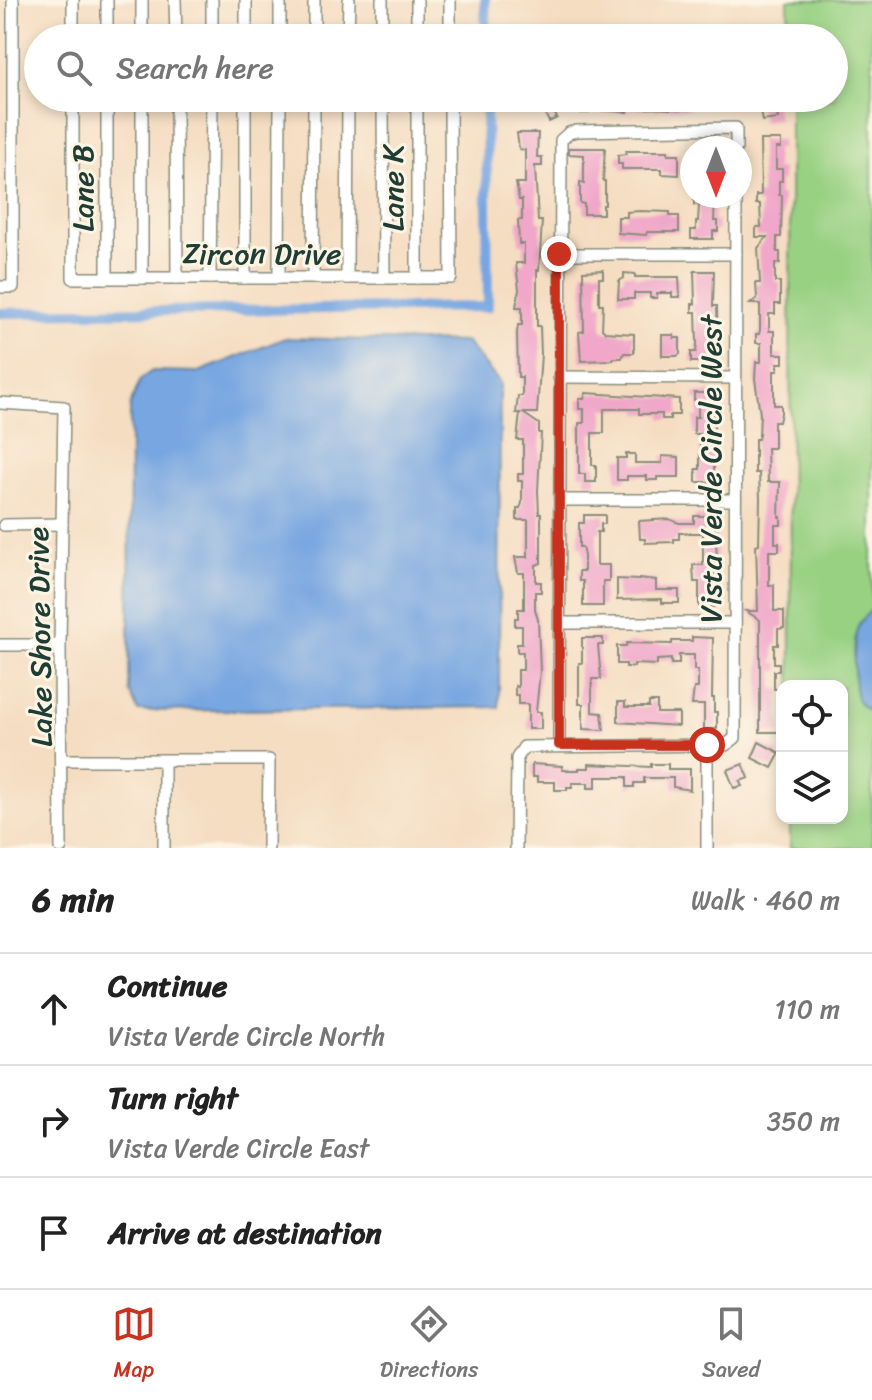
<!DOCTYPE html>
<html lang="en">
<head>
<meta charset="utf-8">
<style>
	:root { --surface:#fff; --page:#f6f6f6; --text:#222; --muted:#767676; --line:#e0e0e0; --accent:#c8321e }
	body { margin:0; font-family:Sriracha,sans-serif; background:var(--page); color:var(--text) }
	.controls { position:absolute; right:24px; bottom:24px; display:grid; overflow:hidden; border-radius:16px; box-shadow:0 4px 12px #0003 }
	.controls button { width:72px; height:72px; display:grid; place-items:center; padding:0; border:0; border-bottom:2px solid var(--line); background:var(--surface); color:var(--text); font:40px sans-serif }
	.compass { position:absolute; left:680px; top:136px; width:72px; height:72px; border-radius:50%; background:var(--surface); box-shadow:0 4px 12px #0003; rotate:180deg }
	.stop { position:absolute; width:24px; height:24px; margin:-18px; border:6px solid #c8321e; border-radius:50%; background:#fff }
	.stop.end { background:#c8321e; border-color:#fff; box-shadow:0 2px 8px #0008 }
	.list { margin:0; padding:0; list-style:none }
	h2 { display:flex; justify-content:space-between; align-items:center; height:104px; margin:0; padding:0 32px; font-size:34px }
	h2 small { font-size:26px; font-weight:400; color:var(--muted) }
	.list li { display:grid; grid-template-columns:52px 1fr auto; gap:24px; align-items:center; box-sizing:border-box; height:112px; padding:0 32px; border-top:2px solid var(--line) }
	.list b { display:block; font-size:30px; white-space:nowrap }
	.list p { margin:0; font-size:26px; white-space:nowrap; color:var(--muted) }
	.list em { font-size:26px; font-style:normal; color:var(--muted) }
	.icon { flex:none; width:44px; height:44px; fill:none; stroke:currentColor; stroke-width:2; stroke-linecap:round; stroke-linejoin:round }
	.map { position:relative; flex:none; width:872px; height:848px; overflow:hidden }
	.search { position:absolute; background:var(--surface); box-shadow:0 4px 12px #0003; left:24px; right:24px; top:24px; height:88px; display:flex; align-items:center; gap:20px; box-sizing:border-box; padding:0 28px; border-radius:44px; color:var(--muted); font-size:30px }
	.sheet { height:440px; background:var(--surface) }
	nav { display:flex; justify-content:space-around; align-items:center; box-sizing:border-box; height:112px; border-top:2px solid var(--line); background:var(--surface); font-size:22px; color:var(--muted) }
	nav a { display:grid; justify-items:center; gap:4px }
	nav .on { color:var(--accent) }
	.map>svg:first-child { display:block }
	.green { fill:#99d183; stroke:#5c875c; stroke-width:2 }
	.water { fill:#77a6e1; stroke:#4b728a; stroke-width:2 }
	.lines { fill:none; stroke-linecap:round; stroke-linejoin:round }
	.canal { stroke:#77a6e1; stroke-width:10 }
	.building { fill:#f0a7c9 }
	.street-casing { stroke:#8a8d7b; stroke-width:14 }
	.street { stroke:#fff; stroke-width:11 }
	.route { stroke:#c8321e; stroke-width:10 }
	.labels { text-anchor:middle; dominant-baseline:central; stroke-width:6; stroke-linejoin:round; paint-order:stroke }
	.street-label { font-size:30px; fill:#1f3d34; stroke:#fcf5e5 }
</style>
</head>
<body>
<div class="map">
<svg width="872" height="848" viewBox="0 0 872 848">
	<rect width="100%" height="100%" fill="#fcf5e5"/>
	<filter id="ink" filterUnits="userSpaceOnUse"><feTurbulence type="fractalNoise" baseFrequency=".0125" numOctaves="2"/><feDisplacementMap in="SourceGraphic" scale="16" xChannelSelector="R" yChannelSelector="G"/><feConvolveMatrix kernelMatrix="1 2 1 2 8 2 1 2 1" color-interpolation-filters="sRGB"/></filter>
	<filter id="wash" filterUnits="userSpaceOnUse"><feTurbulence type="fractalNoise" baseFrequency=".006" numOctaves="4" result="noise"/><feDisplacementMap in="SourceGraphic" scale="32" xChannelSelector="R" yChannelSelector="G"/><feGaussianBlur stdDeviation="1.8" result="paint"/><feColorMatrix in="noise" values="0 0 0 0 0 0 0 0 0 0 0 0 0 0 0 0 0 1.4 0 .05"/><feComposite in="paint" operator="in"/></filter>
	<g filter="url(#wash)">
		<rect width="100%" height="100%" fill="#f5ddc2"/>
		<path class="green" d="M788 0H872V848H790V818H842V686H791L790 98H834V38H789Z"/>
		<g class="water">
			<path d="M285 338 466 342 500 383 499 707 138 711 129 691 130 405 141 379 152 371 199 372Z"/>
			<path d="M872 609V713C865 708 857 703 856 694 853 680 853 636 859 624 862 618 868 614 872 609Z"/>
		</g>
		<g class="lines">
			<g class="canal">
				<path d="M485 0 486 38"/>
				<path d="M0 313 488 307 486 98"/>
			</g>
		</g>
		<g id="blocks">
			<g class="building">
				<path d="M556 98 561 108 554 112 557 118 549 122 541 106Z"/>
				<path d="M572 98H690V110L654 108 628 109V112L589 110V113H580V110L572 109Z"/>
				<path d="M775 102 778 119 762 121 759 105Z"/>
				<path d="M517 133H538L537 157H542V166H535L538 221H542L539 270H537V326H540L541 354 537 413H523L539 424V433H541L538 491 539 514H541V563L536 565V582H541V592H535V609L538 620 540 671 536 712H541V729H528V704H518V695H515V686L518 687V670H523V652H517V644H522V626H515V618H518V609H524V573H518L515 557H528V520H517V508H520L522 503V481H518V474H523V440H517L520 413H516L518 396H522V377H518L517 333 518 325H522V307H516L519 290 516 263H524V244H519L518 220H522V200H519L516 183H525V150L519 149Z"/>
				<path d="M760 140H781V148H776V169H782V181H779V195H782L781 237H777V252H780V263H775V282H780V304H775V314H769V331H774V354H783V363H778V371H774V405H781V413L779 422H774V448H767L768 482H780L779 517H781V525H775V543H779V551H769V585H774V611H784V628L778 629V645H774V663H779V671H774V689H781V697H778L781 732H760V620L746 611H758L756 545 759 544 760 499 759 473H755V439H758L759 435 760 414 755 379 756 362H761V343H756V334H759L760 330V304H750L757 298 756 283H760L758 248 767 237H756V227H761L760 204H756V195H761Z"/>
				<path d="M569 148H605L603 181H605V205H603V214H584V204L580 203V182L584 183V155L569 154Z"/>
				<path d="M626 151H668V154H679V175L662 174V169H622V164H618V155L626 154Z"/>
				<path d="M694 197H715L714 221H718V231H713V239H691V230H696V221H698L699 205H694Z"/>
				<path d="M640 211 670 212V216H679V232H647L646 235 618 233V217H627V212Z"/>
				<path d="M603 270V278H599V304H603L602 329 605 332 634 334V353H624L622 358H613V360L581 361 579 332 584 331 583 271Z"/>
				<path d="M694 271H714L713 306H717L718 354H714L713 362H691V352H696L697 344 696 312H692V304H695Z"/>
				<path d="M624 273 635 274V277H679L680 297H672V293H657V298H650V293H634V299H618L619 281 624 278Z"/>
				<path d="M662 335H674V338H680V354L677 356H662Z"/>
				<path d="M586 393 679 399V415H670V419H662V414H639V409H604V433H592V465H596V482H585V474H579V423H584V409H579V399H584Z"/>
				<path d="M694 393H714V434H711V450H717V460H714V482H696V469H700V438L699 434H694V417H698V400H694Z"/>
				<path d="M626 454H635V463H662V456L679 457V477H657V480H647V476H627V480H617V458H626Z"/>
				<path d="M584 515H605V524H601V532H597V565H609V581H603V606H583V581H579V571H584V556L582 547H579V523H584Z"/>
				<path d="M694 516H714L717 557H713L714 607H699V582H694L693 565H703V533H679V539H674V542L645 543V539H640L639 521 669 519 679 523H694Z"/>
				<path d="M639 578 656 580V590H679V603H662V599L617 600V579L639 580Z"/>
				<path d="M692 637 713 638 712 698H714V712H717V729H704V705H692L694 688H698V670H694V655H679V664H671V659L657 660V665L634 664V667H626V664H617V646H626L627 643 672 644V641H692Z"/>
				<path d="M582 638H603V645H598L601 679H592V712L602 713 604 730 583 729V704H579V663H582Z"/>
				<path d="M618 702H625V707H649V702H657V713H679V726L618 722Z"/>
				<path d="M759 742 780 753 772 768 752 758Z"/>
				<path d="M532 764 562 766V770H579V768H589V764L651 767V764H668V769H690V790L673 787V778H644V783H634V787H627V777H596V788H588V783H572V787H567V790H555V782H537V777H532Z"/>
				<path d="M743 764 749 778 740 781 742 786 734 788 727 770Z"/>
			</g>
		</g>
	</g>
	<g filter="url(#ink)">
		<use href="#blocks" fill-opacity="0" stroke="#8a8d7b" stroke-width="2"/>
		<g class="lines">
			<g class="street-casing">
				<g id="street">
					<path d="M73 0V38"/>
					<path d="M142 0V38"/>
					<path d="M175 0 176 38"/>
					<path d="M382 0V38"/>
					<path d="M450 0V38"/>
					<path d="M107 38V0"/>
					<path d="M212 38V0"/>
					<path d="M246 38V0"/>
					<path d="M280 38V0"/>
					<path d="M314 38V0"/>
					<path d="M348 38 349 0"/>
					<path d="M417 38V0"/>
					<path d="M73 98V278H451L450 98"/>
					<path d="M142 98V278"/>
					<path d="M176 98 177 278"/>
					<path d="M383 98 384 278"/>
					<path d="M559 254H736"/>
					<path d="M107 278V98"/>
					<path d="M210 278 212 98"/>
					<path d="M245 278V98"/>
					<path d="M279 278 280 98"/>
					<path d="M313 278 314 98"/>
					<path d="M347 278 348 98"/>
					<path d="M417 278V98"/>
					<path d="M0 287H13V0"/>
					<path d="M559 377 735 378"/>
					<path d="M0 403 64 407 60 645 61 848"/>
					<path d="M560 500H735"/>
					<path d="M4 525 62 524"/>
					<path d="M560 623H735"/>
					<path d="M0 645H60"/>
					<path d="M559 745 561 140 569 133 576 131 736 128V148"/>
					<path d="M61 760H269L268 848"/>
					<path d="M164 848V762"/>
					<path d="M516 848 517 758 524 747 726 745 735 738 736 196"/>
					<path d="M707 848V745"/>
				</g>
			</g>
			<use href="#street" class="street"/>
		</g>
	</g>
	<g class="lines" filter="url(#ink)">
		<path class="route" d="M559 254V745H707"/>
	</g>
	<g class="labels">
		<g class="street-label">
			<text transform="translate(83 188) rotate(-90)">Lane B</text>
			<text transform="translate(393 188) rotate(-90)">Lane K</text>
			<text x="262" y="254">Zircon Drive</text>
			<text transform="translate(711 469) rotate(-90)">Vista Verde Circle West</text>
			<text transform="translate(40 637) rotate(-91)">Lake Shore Drive</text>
		</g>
	</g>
</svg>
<div class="controls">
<button><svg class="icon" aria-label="locate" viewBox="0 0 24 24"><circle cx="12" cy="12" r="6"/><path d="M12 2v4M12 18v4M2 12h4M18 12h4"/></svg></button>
<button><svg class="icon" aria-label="layers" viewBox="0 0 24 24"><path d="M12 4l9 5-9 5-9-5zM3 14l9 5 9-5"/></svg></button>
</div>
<svg class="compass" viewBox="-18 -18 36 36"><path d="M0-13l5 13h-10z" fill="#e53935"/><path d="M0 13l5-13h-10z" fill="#767676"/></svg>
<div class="stop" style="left:707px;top:745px"></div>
<div class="stop end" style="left:559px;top:254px"></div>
<div class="search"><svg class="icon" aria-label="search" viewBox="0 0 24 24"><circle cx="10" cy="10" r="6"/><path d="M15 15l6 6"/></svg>Search here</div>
</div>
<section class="sheet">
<h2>6 min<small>Walk · 460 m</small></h2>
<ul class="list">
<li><svg class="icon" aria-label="ahead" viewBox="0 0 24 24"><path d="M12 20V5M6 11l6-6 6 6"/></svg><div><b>Continue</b><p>Vista Verde Circle North</p></div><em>110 m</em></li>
<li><svg class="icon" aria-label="right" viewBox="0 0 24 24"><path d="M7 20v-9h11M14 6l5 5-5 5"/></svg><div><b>Turn right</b><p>Vista Verde Circle East</p></div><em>350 m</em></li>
<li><svg class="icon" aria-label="arrive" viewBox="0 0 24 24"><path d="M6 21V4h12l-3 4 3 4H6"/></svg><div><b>Arrive at destination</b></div></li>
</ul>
</section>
<nav>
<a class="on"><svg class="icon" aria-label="map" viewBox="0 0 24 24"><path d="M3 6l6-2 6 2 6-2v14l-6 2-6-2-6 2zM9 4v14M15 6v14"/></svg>Map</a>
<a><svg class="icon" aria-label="directions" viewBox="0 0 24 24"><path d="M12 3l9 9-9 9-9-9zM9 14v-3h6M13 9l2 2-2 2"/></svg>Directions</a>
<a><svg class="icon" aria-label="saved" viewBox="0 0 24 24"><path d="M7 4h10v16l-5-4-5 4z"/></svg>Saved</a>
</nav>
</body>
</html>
